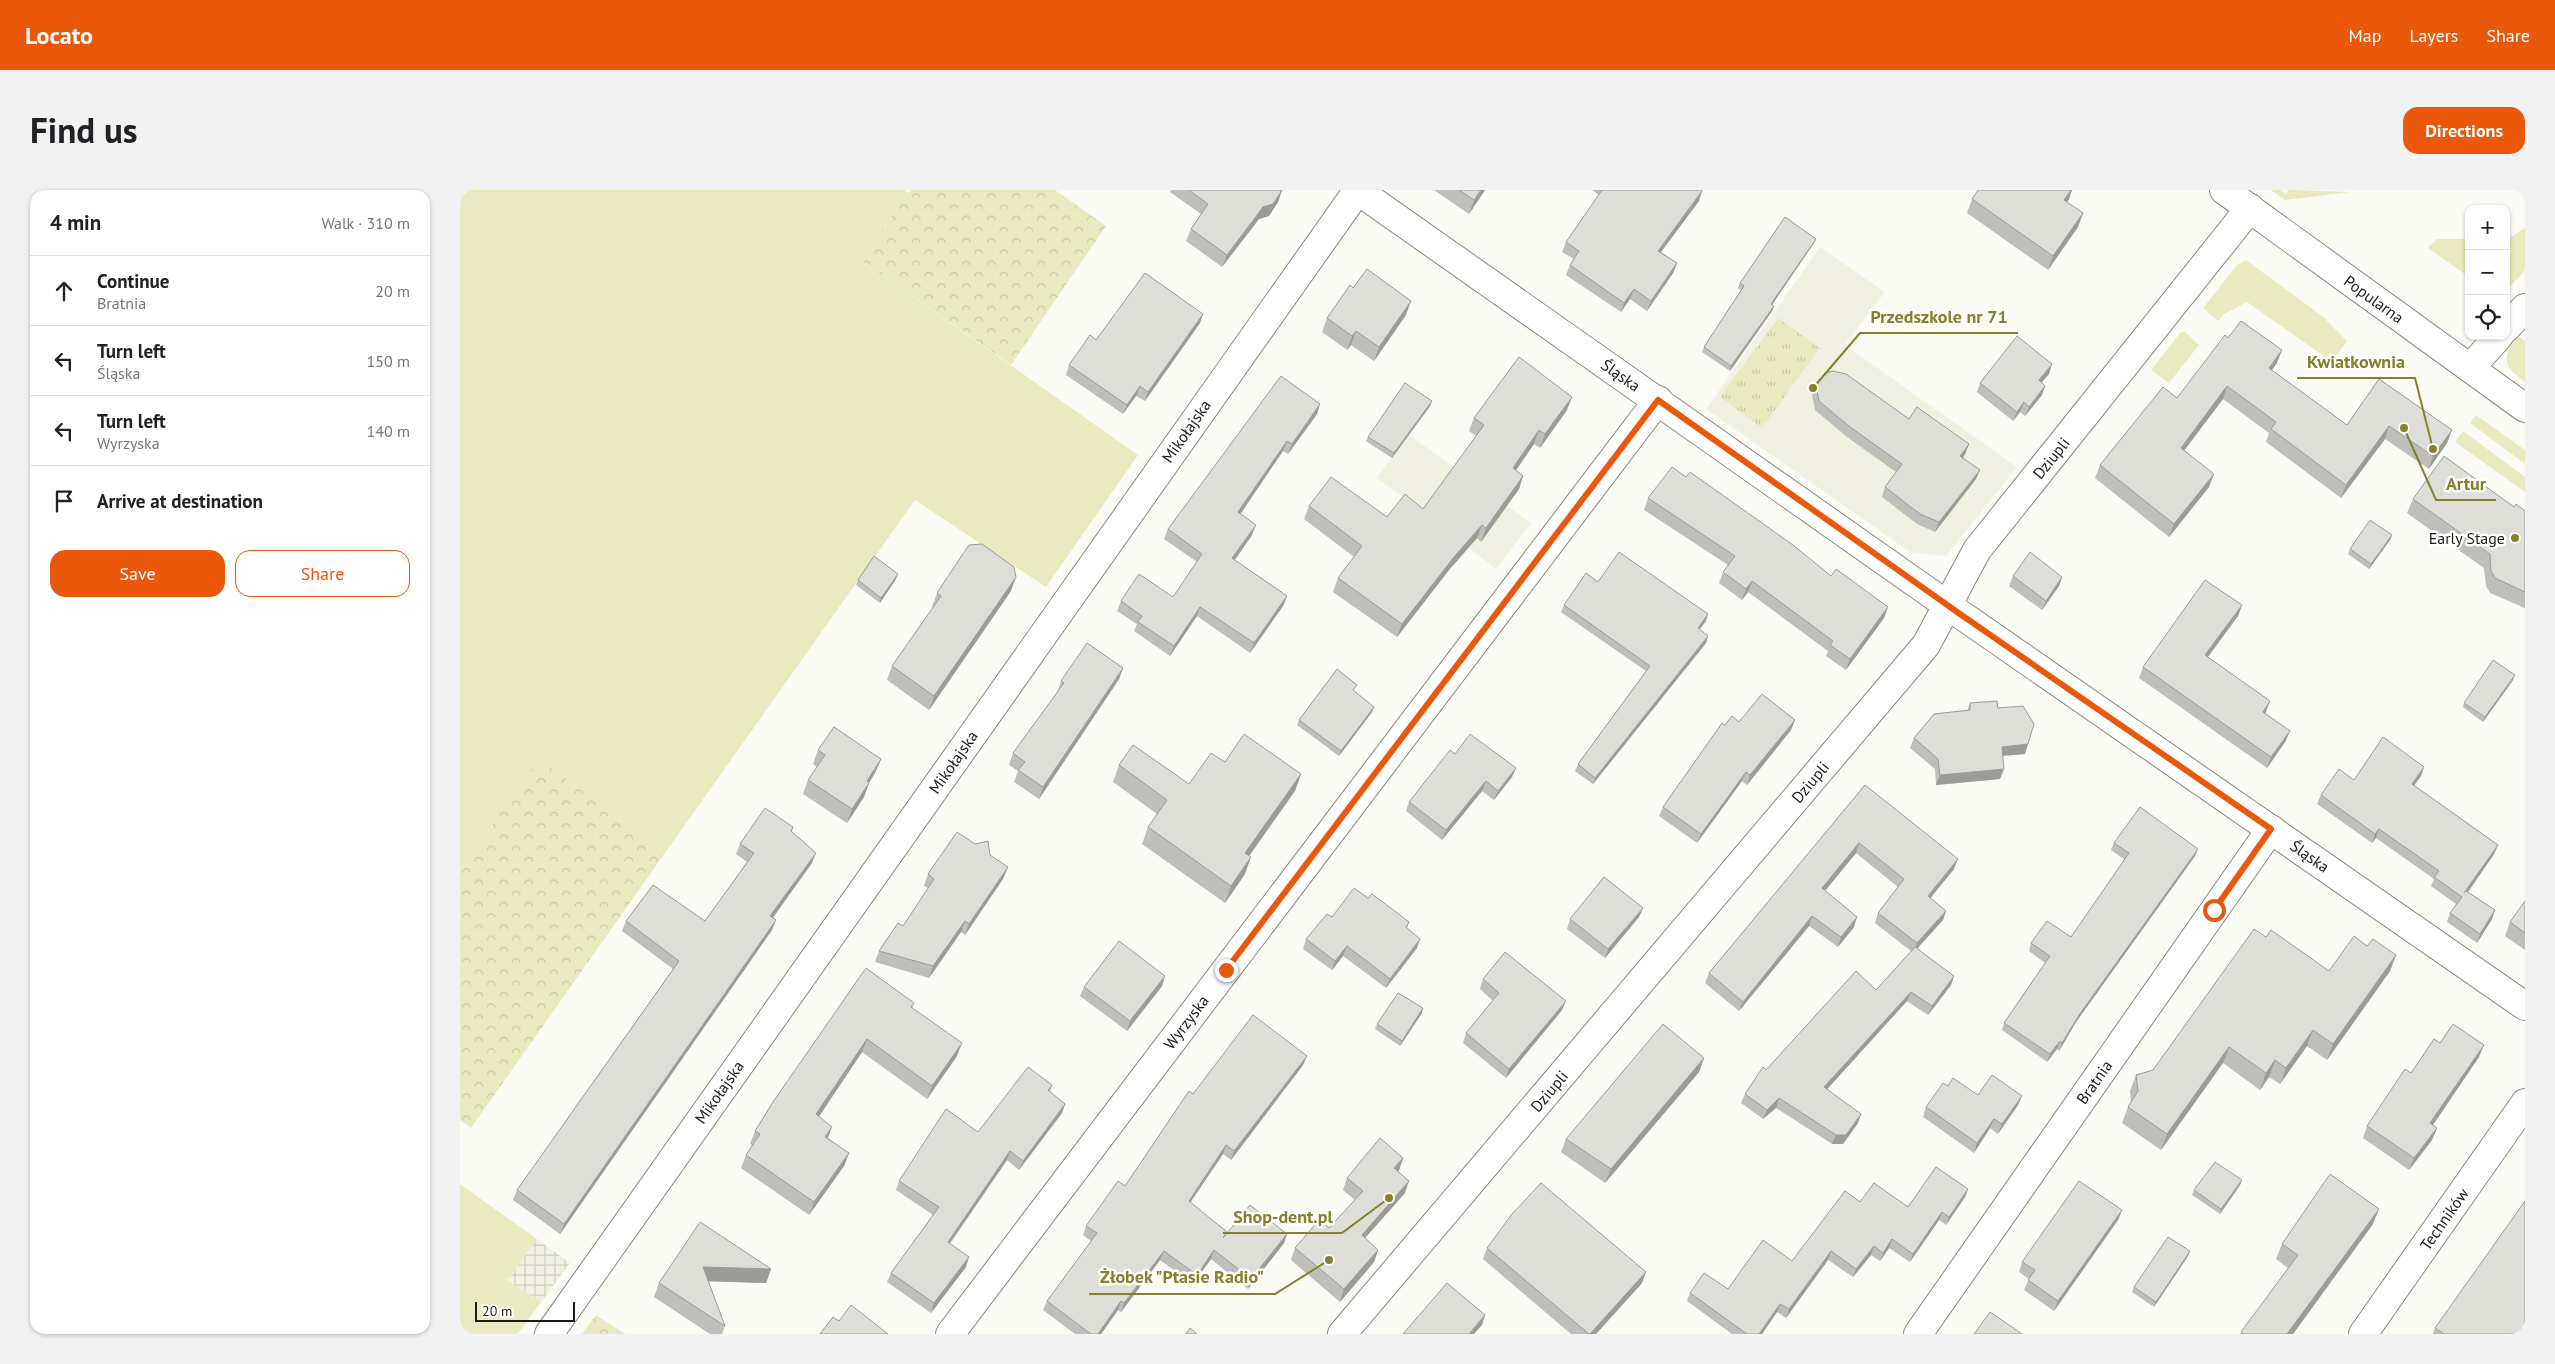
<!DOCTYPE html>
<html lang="en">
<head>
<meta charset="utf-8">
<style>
	:root { --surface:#fff; --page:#f2f2f2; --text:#202124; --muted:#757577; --line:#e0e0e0; --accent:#ea580c }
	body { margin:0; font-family:"PT Sans",sans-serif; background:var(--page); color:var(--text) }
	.controls { position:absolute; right:15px; top:15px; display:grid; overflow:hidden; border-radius:10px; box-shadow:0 1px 4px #0004 }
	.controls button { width:45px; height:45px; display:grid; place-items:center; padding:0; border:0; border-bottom:1px solid var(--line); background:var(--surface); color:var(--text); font:25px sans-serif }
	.scale { position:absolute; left:15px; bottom:12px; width:100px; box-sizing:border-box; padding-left:5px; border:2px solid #1b1b19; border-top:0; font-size:14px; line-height:18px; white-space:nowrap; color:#1b1b19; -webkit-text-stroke:4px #fff; paint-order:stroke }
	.stop { position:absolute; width:15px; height:15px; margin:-11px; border:4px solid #ea580c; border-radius:50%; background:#fff }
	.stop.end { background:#ea580c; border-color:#fff; box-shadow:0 1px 5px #0008 }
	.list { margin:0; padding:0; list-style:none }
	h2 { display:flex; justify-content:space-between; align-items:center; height:65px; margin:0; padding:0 20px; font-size:21px }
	h2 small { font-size:16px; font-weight:400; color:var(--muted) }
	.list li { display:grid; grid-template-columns:32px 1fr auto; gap:15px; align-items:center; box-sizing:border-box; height:70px; padding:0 20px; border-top:1px solid var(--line) }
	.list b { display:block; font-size:19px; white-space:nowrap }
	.list p { margin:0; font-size:16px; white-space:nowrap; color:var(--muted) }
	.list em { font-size:16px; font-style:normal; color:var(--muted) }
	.actions { display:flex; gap:10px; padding:15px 20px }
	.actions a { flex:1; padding:11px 0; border:1px solid var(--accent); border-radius:15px; text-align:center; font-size:18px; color:var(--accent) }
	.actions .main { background:var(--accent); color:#fff }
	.icon { flex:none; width:28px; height:28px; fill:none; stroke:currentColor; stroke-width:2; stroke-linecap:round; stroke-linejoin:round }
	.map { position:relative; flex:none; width:2065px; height:1144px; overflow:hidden; border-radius:15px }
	header { display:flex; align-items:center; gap:30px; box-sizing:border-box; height:70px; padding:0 25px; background:var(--accent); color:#fff }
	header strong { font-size:24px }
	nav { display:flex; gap:28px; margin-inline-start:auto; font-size:18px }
	.intro { display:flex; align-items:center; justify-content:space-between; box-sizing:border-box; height:120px; padding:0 30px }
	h1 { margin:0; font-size:35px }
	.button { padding:12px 22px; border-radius:15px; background:var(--accent); color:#fff; font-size:18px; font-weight:700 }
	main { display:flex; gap:30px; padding:0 30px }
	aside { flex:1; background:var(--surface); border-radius:15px; box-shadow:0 1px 4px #0004 }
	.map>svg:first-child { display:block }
	.built { fill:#f1f1e3 }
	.industrial { fill:url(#industrial-grid) }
	.grass { fill:#eaeac1 }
	.forest { fill:url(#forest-crowns) }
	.park { fill:url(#park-tufts) }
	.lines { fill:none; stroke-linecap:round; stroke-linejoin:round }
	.minor-casing { stroke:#888883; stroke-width:30 }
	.tertiary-casing { stroke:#888883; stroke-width:30 }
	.minor { stroke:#fff; stroke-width:28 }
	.tertiary { stroke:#fff; stroke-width:28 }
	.wall { fill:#bebfba }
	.shaded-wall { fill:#9b9b97 }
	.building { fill:#ddded8; stroke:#9b9b97 }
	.route { stroke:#ea580c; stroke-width:6 }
	.poi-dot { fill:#838129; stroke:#fff; stroke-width:2 }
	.labels { text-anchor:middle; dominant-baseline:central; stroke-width:5; stroke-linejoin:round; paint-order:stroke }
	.street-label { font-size:16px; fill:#1b1b19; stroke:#fff }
	.poi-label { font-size:16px; fill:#1b1b19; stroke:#fff; text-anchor:end }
	.leader { fill:none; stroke:#838129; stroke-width:2 }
	.callout-dot { fill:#838129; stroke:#fff; stroke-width:2 }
	.callout-label { font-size:18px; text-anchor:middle; font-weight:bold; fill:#838129; stroke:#fff; stroke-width:5; stroke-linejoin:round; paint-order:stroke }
</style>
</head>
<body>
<header>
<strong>Locato</strong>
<nav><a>Map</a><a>Layers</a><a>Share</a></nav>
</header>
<div class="intro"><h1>Find us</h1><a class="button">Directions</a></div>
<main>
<aside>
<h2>4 min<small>Walk · 310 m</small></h2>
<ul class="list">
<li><svg class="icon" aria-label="ahead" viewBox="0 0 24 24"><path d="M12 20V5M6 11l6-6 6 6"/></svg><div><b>Continue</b><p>Bratnia</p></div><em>20 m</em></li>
<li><svg class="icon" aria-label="left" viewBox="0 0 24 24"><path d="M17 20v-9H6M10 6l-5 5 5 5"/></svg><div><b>Turn left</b><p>Śląska</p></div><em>150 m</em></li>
<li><svg class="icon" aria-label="left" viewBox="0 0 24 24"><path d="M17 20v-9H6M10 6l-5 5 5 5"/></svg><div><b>Turn left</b><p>Wyrzyska</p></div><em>140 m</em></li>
<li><svg class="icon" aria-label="arrive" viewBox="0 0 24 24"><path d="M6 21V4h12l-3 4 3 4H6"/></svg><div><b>Arrive at destination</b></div></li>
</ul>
<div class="actions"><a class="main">Save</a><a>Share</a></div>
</aside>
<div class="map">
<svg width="2065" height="1144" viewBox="0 0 2065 1144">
	<defs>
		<pattern id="industrial-grid" width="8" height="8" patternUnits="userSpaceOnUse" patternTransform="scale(1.25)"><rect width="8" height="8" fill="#f1f1e3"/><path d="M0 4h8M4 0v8" fill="none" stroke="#cecec2"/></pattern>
		<pattern id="forest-crowns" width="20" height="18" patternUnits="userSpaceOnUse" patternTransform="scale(1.25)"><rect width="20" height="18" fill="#eaeac1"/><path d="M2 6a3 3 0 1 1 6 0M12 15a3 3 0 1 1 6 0" fill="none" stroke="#c8c8a5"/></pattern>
		<pattern id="park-tufts" width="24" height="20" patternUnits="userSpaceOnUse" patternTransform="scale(1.25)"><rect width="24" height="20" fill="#eaeac1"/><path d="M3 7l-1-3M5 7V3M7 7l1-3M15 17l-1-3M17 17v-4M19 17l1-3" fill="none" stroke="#c8c8a5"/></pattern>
	</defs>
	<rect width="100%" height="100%" fill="#fbfbf5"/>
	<g class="built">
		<path d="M1360 57 1425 102 1385 155 1557 277 1486 366 1450 362 1246 219Z"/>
		<path d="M949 245 1071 333 1036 379 965 323 916 288Z"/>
	</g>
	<path class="industrial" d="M77 1049 110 1073 81 1112 47 1090Z"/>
	<g class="grass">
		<path d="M0 0H444L449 3 401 70 678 265 586 397 455 310 205 663 79 569 0 681Z"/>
		<path d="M1811 0H1820L1826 4 1829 0 1891 2 1825 10Z"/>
		<path d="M2065 38V80L2046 101V48L2053 46Z"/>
		<path d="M1976 49H2009V87L1968 58Z"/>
		<path d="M1786 70 1862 126 1887 151 1872 172 1787 112 1764 124 1758 131 1743 118 1777 75Z"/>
		<path d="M1721 142H1725L1739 155 1709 193 1691 180Z"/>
		<path d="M2058 146 2065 151V192C2043 177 2041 168 2058 146Z"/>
		<path d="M2016 225 2065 260V274L2010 233Z"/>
		<path d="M2003 241 2065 287V302L1995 252Z"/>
		<path d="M0 994 77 1049 47 1090 81 1112 58 1144H0Z"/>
	</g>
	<g class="forest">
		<path d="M451 0H595L646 36 551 175 401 70Z"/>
		<path d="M79 569 205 663 11 938 0 930V681Z"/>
		<path d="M136 1125 165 1144H122Z"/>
	</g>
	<path class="park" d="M1318 128 1360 158 1302 238 1260 207Z"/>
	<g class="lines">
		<g class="minor-casing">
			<g id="minor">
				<path d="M897 0 1487 415 2065 816"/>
				<path d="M2046 138 2065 118"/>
				<path d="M2010 178 2039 146"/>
				<path d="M89 1144 898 0"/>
				<path d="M490 1144 1198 210"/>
				<path d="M882 1144 1466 455 1517 360 1790 18"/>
				<path d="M1458 1144 1811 639"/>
			</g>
		</g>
		<g class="tertiary-casing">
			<g id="tertiary">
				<path d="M1764 0 2065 218"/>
				<path d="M1903 1144 2065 913"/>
			</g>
		</g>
		<use href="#minor" class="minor"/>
		<use href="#tertiary" class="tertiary"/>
	</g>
	<g class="wall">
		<path d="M711 0H822L818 12 809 26 799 29 762 77 726 51 731 39 741 24 710 2Z"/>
		<path d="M974 0H1025L1009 24Z"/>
		<path d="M1132 0H1241L1239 11 1201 62 1217 73 1213 83 1187 121 1170 109 1161 122 1106 85 1110 75 1114 69 1102 62 1106 52 1139 5Z"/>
		<path d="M1512 9H1609L1607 12 1623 23 1618 37 1588 80 1507 23Z"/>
		<path d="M1356 49 1354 53 1312 115 1314 116 1312 121 1270 181 1242 162 1244 157 1281 100 1278 98 1280 93Z"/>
		<path d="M946 125 914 171 891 155 887 160 862 142 867 128Z"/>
		<path d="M740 133 685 211 676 206 663 224 606 185 609 175 636 150Z"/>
		<path d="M1768 148 1817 173 1812 180 1887 235 1919 189 1992 240 1987 253 1969 279 1925 249 1881 308 1806 252 1809 243 1763 209 1724 261 1749 297 1709 347 1635 288 1640 275 1717 208Z"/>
		<path d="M1589 184 1581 193 1582 205 1565 226 1560 222 1553 231 1517 202 1520 193Z"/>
		<path d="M1356 196 1449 229 1509 254 1505 264 1503 268 1516 289 1475 342 1457 334 1422 307 1425 297 1436 282 1387 247 1355 220 1352 205Z"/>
		<path d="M860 214 857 224 828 264 823 261 780 324 792 345 775 370 827 406 823 416 790 463 737 426 710 466 674 441 677 434 657 421 661 411 713 407 737 372 704 349 708 339Z"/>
		<path d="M970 216 932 268 906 251 908 247Z"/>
		<path d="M1107 220 1080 258 1074 254 1055 280 1063 286 1059 299 1021 352 1017 348 989 380 937 447 873 402 878 388 894 367 844 329 849 316 927 327 963 319 1016 246 1009 241 1014 228Z"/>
		<path d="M1226 287 1371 386 1428 417 1424 428 1386 480 1366 466 1368 461 1288 402 1282 410 1259 393 1263 382 1268 375 1184 320 1188 308Z"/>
		<path d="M1953 309 2054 317 2065 321V418L2030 403 2026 396 2024 378 1947 323Z"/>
		<path d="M1932 345 1930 350 1909 379 1888 364 1890 359Z"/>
		<path d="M1553 386 1602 387 1599 396 1582 420 1549 396Z"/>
		<path d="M436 389 420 413 396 395 398 390Z"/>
		<path d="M1138 392 1246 431 1239 440 1248 446 1246 453 1133 594 1115 581 1118 574 1186 481 1101 422 1104 415Z"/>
		<path d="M551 401 469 520 427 490 432 476 473 418 472 417 477 403Z"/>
		<path d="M1782 415 1778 426 1748 467 1806 522 1805 523 1830 541 1825 552 1807 578 1679 488 1683 477Z"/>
		<path d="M663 478 659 489 579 609 554 592 558 581 549 575 553 563 597 503 601 491Z"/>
		<path d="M2053 490 2023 532 2003 517 2004 513Z"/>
		<path d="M896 500 894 501 914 517 912 522 879 566 837 535 839 530Z"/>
		<path d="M1510 513 1538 518 1565 564 1543 566 1540 589 1476 595 1475 579 1450 558 1454 548 1507 521Z"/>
		<path d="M1335 530 1331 540 1287 595 1282 591 1237 653 1199 626 1203 617 1265 535 1279 532Z"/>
		<path d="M358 560 421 569 415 583 409 593 404 607 387 633 343 604 348 590 357 577 353 574Z"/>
		<path d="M995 564 1056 578 1052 587 1034 610 1022 601 982 650 946 621 949 612Z"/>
		<path d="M765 572 841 584 835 601 789 666 785 684 765 713 682 654 688 637 697 624 653 592 659 575 729 594Z"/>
		<path d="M1961 586 1954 595 2038 655 2034 664 2008 702 2035 720 2032 729 2017 753 1987 732 1990 723 1996 714 1971 696 1974 689 1916 648 1912 653 1857 614 1861 605 1894 590Z"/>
		<path d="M1405 595 1494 679 1470 708 1486 721 1483 730 1457 759 1494 786 1491 795 1468 825 1447 811 1367 899 1398 933 1383 954H1372L1316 918 1303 929 1281 913 1285 904 1416 800 1451 761 1415 733 1418 723 1438 697 1396 663 1365 701 1394 737 1378 757 1349 736 1279 821 1245 793 1249 783Z"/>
		<path d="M333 637 332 642 352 673 313 727 316 730 312 740 100 1044 53 1010 57 1000 213 779 162 741 166 731H245L287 672 276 664 280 654Z"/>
		<path d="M1654 653 1735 666 1616 832 1599 861 1597 859 1587 872 1542 840 1544 833 1585 773 1569 761 1571 753 1611 747 1665 670 1651 660Z"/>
		<path d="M530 665 543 689 505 745 501 742 469 788 415 772 419 761 443 736 468 698 464 696 468 684Z"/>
		<path d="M908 708 949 732 947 738 957 758 926 798 883 766 872 780 843 759 846 749 872 727Z"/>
		<path d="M2065 711V760L2045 746 2050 732Z"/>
		<path d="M1183 718 1179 727 1145 768 1107 739 1110 729Z"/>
		<path d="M1907 756 1936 765 1930 781 1867 870 1847 856 1820 894 1809 887 1800 900 1763 873 1701 960 1662 933 1668 917 1671 911 1670 901 1676 885 1693 880 1869 781Z"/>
		<path d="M1023 789 1102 820 1046 888 1003 853 1006 843 1033 811 1020 799Z"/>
		<path d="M702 796 667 841 620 806 624 797Z"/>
		<path d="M454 813 452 818 497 866 467 909 402 862 359 926 368 948 389 963 384 976 349 1025 281 978 286 965 292 955 290 954 295 941 313 912Z"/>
		<path d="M962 823 940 856 915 839 917 834Z"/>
		<path d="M1980 853 2019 867 1973 935 1977 938 1972 950 1949 980 1903 948 1907 936 1951 883Z"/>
		<path d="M847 866 843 875 771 970 763 964 730 1013 767 1042 827 1044 824 1053 788 1099 751 1069 733 1094 700 1070 661 1122 658 1120 641 1144H615L583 1120 587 1111 631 1051 623 1045 626 1036 665 996 733 904Z"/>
		<path d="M1244 868 1239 882 1145 993 1101 962 1106 949Z"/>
		<path d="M592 895 590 902 605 914 602 923 559 980 547 970 490 1054 506 1077 471 1123 427 1092 431 1083 473 1025 436 1000 439 991 518 942Z"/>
		<path d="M1488 896 1518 905 1562 906 1558 915 1538 944 1530 938 1514 963 1463 927 1466 917Z"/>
		<path d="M943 968 939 980 938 981 945 1003 905 1048 918 1060 914 1072 880 1112 831 1070 835 1058 869 1038 895 1010 883 1000 887 988Z"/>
		<path d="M1782 990 1780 995 1760 1024 1732 1005 1734 1000Z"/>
		<path d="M1508 999 1505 1007 1486 1035 1479 1030 1450 1072 1429 1058 1420 1071 1411 1065 1393 1087 1368 1070 1326 1128 1317 1122 1302 1144H1272L1227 1111 1230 1103 1268 1099 1332 1071 1400 1012 1448 1017Z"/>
		<path d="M1662 1020 1658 1030 1594 1121 1564 1100 1569 1089 1559 1082 1562 1072Z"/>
		<path d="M1913 1034 1833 1144H1780L1828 1078 1816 1069 1822 1054Z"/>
		<path d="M1027 1058 1182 1093 1136 1144H1111L1023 1069Z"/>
		<path d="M1730 1061 1728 1066 1694 1117 1672 1102 1674 1097Z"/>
		<path d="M311 1079 306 1093 248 1091 265 1136 262 1144H250L194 1107 199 1093Z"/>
		<path d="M1975 1138 2065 1144H1973Z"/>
	</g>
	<g class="shaded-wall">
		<path d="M822 0 818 12 809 26 799 29 762 77 767 65 803 17Z"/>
		<path d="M1021 0H1025L1009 24 1014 10Z"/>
		<path d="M1611 0H1612L1609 9 1599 24 1604 10Z"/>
		<path d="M1242 1 1239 11 1195 70 1198 61Z"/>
		<path d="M1623 23 1618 37 1588 80 1593 66Z"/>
		<path d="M1356 49 1354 53 1309 119 1311 114Z"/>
		<path d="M1217 73 1213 83 1187 121 1191 111Z"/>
		<path d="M1174 99 1170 109 1161 122 1164 113Z"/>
		<path d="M951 111 946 125 914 171 919 157Z"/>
		<path d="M1314 116 1312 121 1270 181 1271 176Z"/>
		<path d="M743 124 740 133 685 211 688 202Z"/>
		<path d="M896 141 891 155 887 160 892 146Z"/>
		<path d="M1822 160 1817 173 1804 191 1809 178Z"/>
		<path d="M1592 174 1589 184 1575 200 1579 190Z"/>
		<path d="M680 196 676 206 663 224 667 215Z"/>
		<path d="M1585 196 1582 205 1565 226 1569 217Z"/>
		<path d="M1767 196 1763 209 1716 271 1721 258Z"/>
		<path d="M1112 207 1107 220 1080 258 1085 244Z"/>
		<path d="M972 211 970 216 932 268 934 263Z"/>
		<path d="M1564 212 1560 222 1553 231 1557 222Z"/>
		<path d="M860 214 857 224 828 264 832 254Z"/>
		<path d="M1929 236 1925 249 1881 308 1886 295Z"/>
		<path d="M1079 240 1074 254 1048 292 1053 278Z"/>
		<path d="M1992 240 1987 253 1969 279 1973 266Z"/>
		<path d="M827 251 823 261 775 332 778 322Z"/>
		<path d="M1509 254 1505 264 1497 276 1500 266Z"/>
		<path d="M1520 280 1516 289 1475 342 1479 332Z"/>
		<path d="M1754 284 1749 297 1709 347 1714 334Z"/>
		<path d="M1063 286 1059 299 1021 352 1026 338Z"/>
		<path d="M796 335 792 345 769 378 772 368Z"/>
		<path d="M1022 335 1017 348 989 380 937 447 942 434 994 367Z"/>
		<path d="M1932 345 1930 350 1909 379 1911 374Z"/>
		<path d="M438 384 436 389 420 413 421 408Z"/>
		<path d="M556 387 551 401 469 520 474 506Z"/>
		<path d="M1602 387 1599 396 1582 420 1586 411Z"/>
		<path d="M1292 391 1288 402 1282 410 1286 399Z"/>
		<path d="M827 406 823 416 790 463 794 453Z"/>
		<path d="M1782 415 1778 426 1741 476 1745 465Z"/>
		<path d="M740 417 737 426 710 466 714 456Z"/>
		<path d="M1428 417 1424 428 1386 480 1390 469Z"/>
		<path d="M1248 424 1246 431 1235 445 1238 438Z"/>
		<path d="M1248 446 1246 453 1133 594 1135 588Z"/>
		<path d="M663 478 659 489 579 609 583 597Z"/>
		<path d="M2055 485 2053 490 2023 532 2025 527Z"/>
		<path d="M1810 511 1806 522 1799 533 1803 522Z"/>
		<path d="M914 517 912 522 879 566 881 561Z"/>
		<path d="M1335 530 1331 540 1287 595 1290 585Z"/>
		<path d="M1830 541 1825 552 1807 578 1811 567Z"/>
		<path d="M1568 554 1565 564 1538 566 1542 557Z"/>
		<path d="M421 569 415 583 401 605 407 591Z"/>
		<path d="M1964 577 1961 586 1949 603 1952 594Z"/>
		<path d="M1056 578 1052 587 1034 610 1038 601Z"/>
		<path d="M1544 579 1540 589 1476 595 1480 585Z"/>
		<path d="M1286 582 1282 591 1237 653 1241 644Z"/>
		<path d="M841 584 835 601 779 680 785 663Z"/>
		<path d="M1026 591 1022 601 982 650 986 640Z"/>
		<path d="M409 593 404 607 387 633 392 619Z"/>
		<path d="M1919 639 1916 648 1912 653 1915 644Z"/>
		<path d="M1399 653 1396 663 1359 708 1362 698Z"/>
		<path d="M2038 655 2034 664 2001 712 2004 703Z"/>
		<path d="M1738 659 1735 666 1616 832 1599 861 1602 853 1619 825Z"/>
		<path d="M356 663 352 673 307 736 310 726Z"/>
		<path d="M791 667 785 684 765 713 771 696Z"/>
		<path d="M1498 669 1494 679 1464 716 1468 706Z"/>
		<path d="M548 677 543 689 505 745 509 734Z"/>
		<path d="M1183 718 1179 727 1145 768 1148 759Z"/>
		<path d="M2035 720 2032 729 2017 753 2020 744Z"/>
		<path d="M1486 721 1483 730 1453 763 1457 753Z"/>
		<path d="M1352 726 1349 736 1279 821 1283 812Z"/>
		<path d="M1397 727 1394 737 1378 757 1381 747Z"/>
		<path d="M316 730 312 740 100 1044 104 1034Z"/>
		<path d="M505 731 501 742 469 788 473 776Z"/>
		<path d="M960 749 957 758 926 798 930 789Z"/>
		<path d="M887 756 883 766 872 780 875 771Z"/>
		<path d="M1936 765 1930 781 1867 870 1873 854Z"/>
		<path d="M705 786 702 796 667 841 670 831Z"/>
		<path d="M1494 786 1491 795 1468 825 1472 816Z"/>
		<path d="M1451 802 1447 811 1361 906 1364 897Z"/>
		<path d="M1106 811 1102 820 1046 888 1049 879Z"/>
		<path d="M963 818 962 823 940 856 942 851Z"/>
		<path d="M1853 840 1847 856 1820 894 1826 878Z"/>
		<path d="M407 849 402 862 352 937 356 924Z"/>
		<path d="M1600 851 1597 859 1587 872 1590 864Z"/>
		<path d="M502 853 497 866 467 909 472 896Z"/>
		<path d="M2024 855 2019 867 1966 945 1970 933Z"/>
		<path d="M1769 857 1763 873 1701 960 1707 944Z"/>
		<path d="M847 866 843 875 771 970 774 961Z"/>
		<path d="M1244 868 1239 882 1145 993 1151 979Z"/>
		<path d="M1815 870 1809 887 1800 900 1806 883Z"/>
		<path d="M1562 906 1558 915 1538 944 1542 934Z"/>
		<path d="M1319 908 1316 918 1303 929 1307 920Z"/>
		<path d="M605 914 602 923 559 980 563 971Z"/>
		<path d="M1401 924 1398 933 1383 954H1372L1376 945Z"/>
		<path d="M1534 929 1530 938 1514 963 1517 953Z"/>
		<path d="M372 937 367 950 365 947Z"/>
		<path d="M1977 938 1972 950 1949 980 1954 968Z"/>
		<path d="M766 955 763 964 725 1020 729 1011Z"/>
		<path d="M550 961 547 970 484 1061 488 1052Z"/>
		<path d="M389 963 384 976 349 1025 354 1012Z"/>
		<path d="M943 968 939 980 930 990 934 978Z"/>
		<path d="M1782 990 1780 995 1760 1024 1761 1019Z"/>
		<path d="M949 991 945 1003 897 1057 902 1045Z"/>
		<path d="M1508 999 1505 1007 1486 1035 1489 1027Z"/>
		<path d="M1919 1019 1913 1034 1833 1144H1827Z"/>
		<path d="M1662 1020 1658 1030 1594 1121 1598 1111Z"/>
		<path d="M1482 1022 1479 1030 1450 1072 1453 1064Z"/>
		<path d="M827 1044 824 1053 788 1099 791 1089Z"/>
		<path d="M1432 1049 1429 1058 1420 1071 1423 1063Z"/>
		<path d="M1414 1056 1411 1065 1393 1087 1396 1079Z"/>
		<path d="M754 1060 751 1069 733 1094 737 1085Z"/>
		<path d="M918 1060 914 1072 880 1112 884 1099Z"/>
		<path d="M704 1061 700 1070 661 1122 664 1113Z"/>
		<path d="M1371 1061 1368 1070 1326 1128 1329 1119Z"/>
		<path d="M1730 1061 1728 1066 1694 1117 1696 1112Z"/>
		<path d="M509 1067 506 1077 471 1123 474 1113Z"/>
		<path d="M243 1077 311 1079 306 1093 238 1091Z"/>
		<path d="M1186 1082 1182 1093 1136 1144H1130Z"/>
		<path d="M661 1111 658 1120 641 1144H638Z"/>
		<path d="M1320 1114 1317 1122 1302 1144H1299Z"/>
		<path d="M1025 1125 1022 1135 1014 1144H1009Z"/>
	</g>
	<g class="building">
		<path d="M729 0H822L813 14 803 17 767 65 731 39 748 14Z"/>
		<path d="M999 0H1021L1014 10Z"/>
		<path d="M1142 0H1241L1242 1 1198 61 1217 73 1191 111 1174 99 1164 113 1110 75 1119 61 1106 52Z"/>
		<path d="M1518 0H1611L1604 10 1623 23 1593 66 1512 9Z"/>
		<path d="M1325 27 1356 49 1311 114 1314 116 1271 176 1244 157 1284 96 1280 93Z"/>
		<path d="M907 79 951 111 919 157 896 141 892 146 867 128 890 95 893 98Z"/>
		<path d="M685 83 743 124 688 202 680 196 667 215 609 175 630 145 636 150Z"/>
		<path d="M1781 131 1822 160 1809 178 1887 235 1919 189 1992 240 1973 266 1929 236 1886 295 1811 239 1816 232 1767 196 1721 258 1754 284 1714 334 1640 275 1703 197 1717 208 1765 145 1768 148Z"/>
		<path d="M1557 146 1592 174 1579 190 1585 196 1569 217 1564 212 1557 222 1520 193Z"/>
		<path d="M1059 167 1112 207 1085 244 1079 240 1053 278 1063 286 1026 338 1022 335 994 367 942 434 878 388 902 356 849 316 871 287 927 327 945 304 963 319 1024 235 1014 228Z"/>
		<path d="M1373 181 1386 184 1449 229 1457 217 1509 254 1500 266 1520 280 1479 332 1460 324 1425 297 1442 274 1390 237 1359 211 1356 196 1365 183Z"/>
		<path d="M821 186 860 214 832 254 827 251 778 322 796 335 772 368 827 406 794 453 740 417 714 456 678 432 682 426 661 411 679 384 713 407 742 364 708 339Z"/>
		<path d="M945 193 972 211 934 263 908 247Z"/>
		<path d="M1984 266 2054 317 2056 314 2065 321V402L2035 388 2031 381 2030 364 1953 309Z"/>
		<path d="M1212 277 1226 287 1230 282 1333 355 1371 386 1376 379 1428 417 1390 469 1370 455 1373 451 1292 391 1286 399 1263 382 1275 366 1188 308Z"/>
		<path d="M1910 330 1932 345 1911 374 1890 359Z"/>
		<path d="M522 354 554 377 556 387 474 506 432 476 481 406 477 403 509 355Z"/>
		<path d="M1159 362 1248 424 1238 438 1248 446 1135 588 1118 574 1190 476 1104 415 1126 383 1138 392Z"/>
		<path d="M1570 362 1602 387 1586 411 1553 386Z"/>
		<path d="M414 366 438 384 421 408 398 390Z"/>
		<path d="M1745 390 1782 415 1745 465 1810 511 1803 522 1830 541 1811 567 1683 477Z"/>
		<path d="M627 453 663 478 583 597 558 580 565 572 553 563 604 493 601 491Z"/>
		<path d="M2033 470 2055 485 2025 527 2004 513Z"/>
		<path d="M877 479 897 495 893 500 914 517 881 561 839 530Z"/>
		<path d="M1302 504 1335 530 1290 585 1286 582 1241 644 1203 617 1262 533 1265 535 1272 526 1279 532Z"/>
		<path d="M1537 511 1538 518 1563 516 1574 534 1568 554 1542 557 1544 579 1480 585 1478 569 1454 548 1474 524 1510 520V513Z"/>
		<path d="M374 537 421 569 407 591 409 593 392 619 348 590 365 565 358 560Z"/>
		<path d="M784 544 841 584 785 663 791 667 771 696 688 637 707 610 659 575 673 555 729 594 751 563 765 572Z"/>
		<path d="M1010 544 1056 578 1038 601 1026 591 986 640 949 612 990 560 995 564Z"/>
		<path d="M1923 547 1964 577 1952 594 2038 655 2004 703 2006 701 2035 720 2020 744 1990 723 2002 707 1974 687 1979 681 1919 639 1915 644 1861 605 1879 579 1894 590Z"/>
		<path d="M1405 595 1498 669 1468 706 1486 721 1457 753 1418 723 1444 689 1399 653 1362 698 1397 727 1381 747 1352 726 1283 812 1249 783Z"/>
		<path d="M1680 617 1738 659 1619 825 1602 853 1600 851 1590 864 1544 833 1590 766 1571 753 1587 731 1611 747 1669 663 1654 653Z"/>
		<path d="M305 618 333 637 331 641 356 663 310 726 316 730 104 1034 57 1000 219 771 166 731 193 695 245 731 294 663 280 654Z"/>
		<path d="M497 642 515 654 528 651 530 665 548 677 509 734 505 731 473 776 419 761 438 733 443 736 474 689 468 684Z"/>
		<path d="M1144 687 1183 718 1148 759 1110 729Z"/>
		<path d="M894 698 908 708 912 704 936 722 949 732 946 737 960 749 930 789 887 756 875 771 846 749 867 724 872 727Z"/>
		<path d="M2065 711V743L2050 732Z"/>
		<path d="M1794 739 1806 747 1811 740 1869 781 1894 746 1907 756 1913 749 1936 765 1873 854 1853 840 1826 878 1815 870 1806 883 1769 857 1707 944 1668 917 1678 901 1676 885 1693 880Z"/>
		<path d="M659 751 705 786 670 831 624 797Z"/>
		<path d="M1455 757 1494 786 1472 816 1451 802 1364 897 1401 924 1386 945H1376L1319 908 1307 920 1285 904 1303 877 1306 880 1396 781 1416 800Z"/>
		<path d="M1045 762 1106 811 1049 879 1006 843 1039 803 1023 789Z"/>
		<path d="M406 778 454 813 451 817 502 853 472 896 407 849 356 924 372 937 365 947 389 963 354 1012 286 965 300 944 295 941 313 912Z"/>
		<path d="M938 803 963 818 942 851 917 834Z"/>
		<path d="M793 825 847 866 774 961 766 955 729 1011 767 1042 763 1048 790 1015 827 1044 791 1089 754 1060 737 1085 704 1061 664 1113 661 1111 638 1144H631L587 1111 637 1043 626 1036 658 991 665 996 729 901 733 904Z"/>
		<path d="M1203 834 1244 868 1151 979 1106 949Z"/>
		<path d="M1993 834 2024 855 1970 933 1977 938 1954 968 1907 936 1945 879 1951 883 1974 849 1980 853Z"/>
		<path d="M568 877 592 895 588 900 605 914 563 971 550 961 488 1052 509 1067 474 1113 431 1083 479 1017 439 991 486 919 518 942Z"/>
		<path d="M1532 885 1562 906 1542 934 1534 929 1517 953 1466 917 1483 893 1488 896 1493 888 1518 905Z"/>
		<path d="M920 948 943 968 934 978 949 991 902 1045 918 1060 884 1099 835 1058 859 1030 869 1038 903 1001 887 988Z"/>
		<path d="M1755 972 1782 990 1761 1019 1734 1000Z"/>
		<path d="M1476 977 1508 999 1489 1027 1482 1022 1453 1064 1432 1049 1423 1063 1414 1056 1396 1079 1371 1061 1329 1119 1320 1114 1299 1144H1287L1230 1103 1244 1083 1268 1099 1303 1050 1332 1071 1385 1001 1400 1012 1414 993 1448 1017Z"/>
		<path d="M1870 984 1919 1019 1827 1144H1784L1781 1142 1838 1065 1822 1054Z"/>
		<path d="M1619 991 1662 1020 1598 1111 1568 1090 1575 1080 1562 1072Z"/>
		<path d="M1081 993 1186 1082 1130 1144H1129L1027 1058 1052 1024Z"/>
		<path d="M2065 1011V1144H1984L1975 1138Z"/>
		<path d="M240 1032 311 1079 243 1077 265 1136 199 1093Z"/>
		<path d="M1708 1047 1730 1061 1696 1112 1674 1097Z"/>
		<path d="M987 1093 1025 1125 1009 1144H943Z"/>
		<path d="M391 1115 428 1144H360L373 1127 379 1131Z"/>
		<path d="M1530 1122 1562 1144H1514Z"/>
		<path d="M730 1138 737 1144H726Z"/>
	</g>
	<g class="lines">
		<path class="route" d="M766 780 1198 210 1500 424 1811 639 1754 720"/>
	</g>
	<circle class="poi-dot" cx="2055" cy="348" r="5"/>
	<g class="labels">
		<g class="street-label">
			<text transform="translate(1914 109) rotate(36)">Popularna</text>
			<text transform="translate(1161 185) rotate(35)">Śląska</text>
			<text transform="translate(726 241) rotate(-55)">Mikołajska</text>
			<text transform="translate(1591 268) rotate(-51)">Dziupli</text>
			<text transform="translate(493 572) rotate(-55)">Mikołajska</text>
			<text transform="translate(1350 592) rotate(-50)">Dziupli</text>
			<text transform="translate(1850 666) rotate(35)">Śląska</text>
			<text transform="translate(726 832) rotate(-53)">Wyrzyska</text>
			<text transform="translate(1634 892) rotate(-55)">Bratnia</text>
			<text transform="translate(1089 901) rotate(-50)">Dziupli</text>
			<text transform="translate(259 902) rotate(-55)">Mikołajska</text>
			<text transform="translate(1984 1029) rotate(-55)">Techników</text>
		</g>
		<g class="poi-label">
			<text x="2045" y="348">Early Stage</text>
		</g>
	</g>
	<path class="leader" d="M1353 198L1400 143H1558M1973 259L1955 188H1837M1944 238L1976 310H2036M929 1008L882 1043H763M869 1070L815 1104H629"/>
	<g class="callout-dot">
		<circle cx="1353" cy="198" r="5"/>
		<circle cx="1973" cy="259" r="5"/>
		<circle cx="1944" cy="238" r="5"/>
		<circle cx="929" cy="1008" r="5"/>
		<circle cx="869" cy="1070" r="5"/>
	</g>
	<g class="callout-label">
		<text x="1479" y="133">Przedszkole nr 71</text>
		<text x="1896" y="178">Kwiatkownia</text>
		<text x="2006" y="300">Artur</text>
		<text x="823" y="1033">Shop-dent.pl</text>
		<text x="722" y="1093">Żłobek "Ptasie Radio"</text>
	</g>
</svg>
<div class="controls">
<button>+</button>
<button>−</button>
<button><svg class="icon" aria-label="locate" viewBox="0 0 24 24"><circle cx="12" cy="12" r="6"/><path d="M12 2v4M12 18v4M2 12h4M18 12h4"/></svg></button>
</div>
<div class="scale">20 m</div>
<div class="stop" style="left:1754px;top:720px"></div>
<div class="stop end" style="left:766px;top:780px"></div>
</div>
</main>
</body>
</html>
